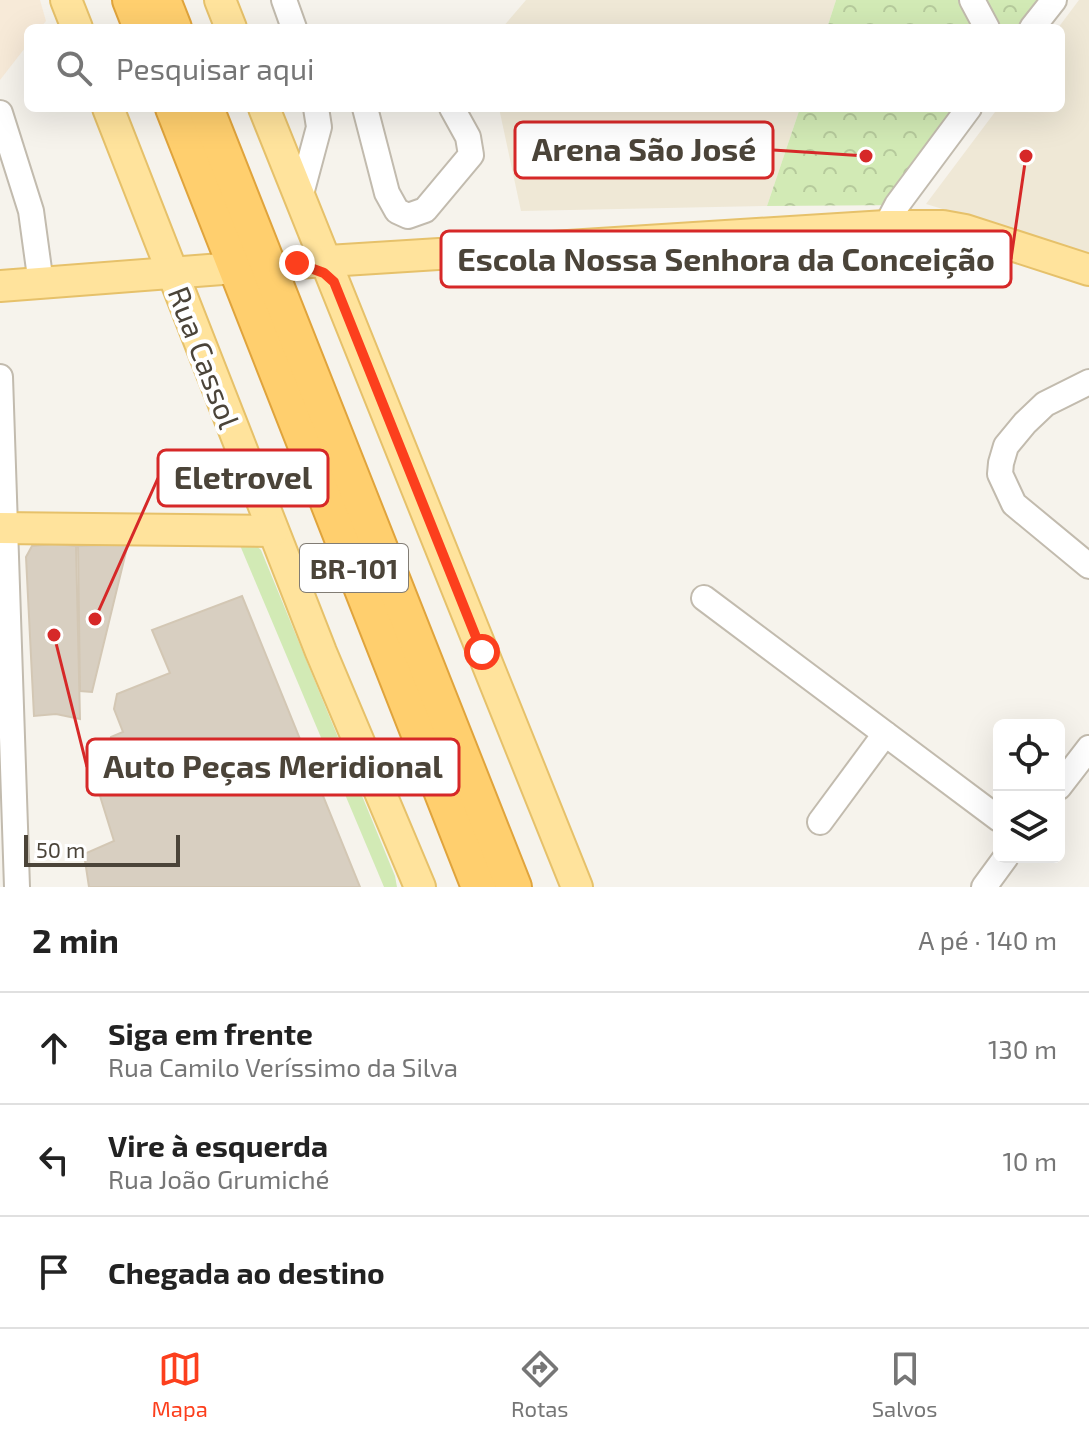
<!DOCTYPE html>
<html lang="pt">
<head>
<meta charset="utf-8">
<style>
	:root { --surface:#fff; --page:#f2f2f2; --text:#222; --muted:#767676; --line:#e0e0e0; --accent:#fc3f1d }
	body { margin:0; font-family:"Exo 2",sans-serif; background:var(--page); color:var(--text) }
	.controls { position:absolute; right:24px; bottom:24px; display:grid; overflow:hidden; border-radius:12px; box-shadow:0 8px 32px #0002 }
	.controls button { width:72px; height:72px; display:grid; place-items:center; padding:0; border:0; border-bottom:2px solid var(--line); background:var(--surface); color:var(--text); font:40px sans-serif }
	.scale { position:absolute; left:24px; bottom:20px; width:156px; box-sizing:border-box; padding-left:8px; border:4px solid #4b4439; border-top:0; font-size:22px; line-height:28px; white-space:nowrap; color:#4b4439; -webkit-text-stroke:6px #fff; paint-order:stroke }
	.stop { position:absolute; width:24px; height:24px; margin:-18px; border:6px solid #fc3f1d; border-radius:50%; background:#fff }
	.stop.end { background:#fc3f1d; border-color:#fff; box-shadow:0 2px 8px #0008 }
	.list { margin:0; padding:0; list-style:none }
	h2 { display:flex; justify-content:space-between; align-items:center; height:104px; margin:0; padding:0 32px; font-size:34px }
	h2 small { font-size:26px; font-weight:400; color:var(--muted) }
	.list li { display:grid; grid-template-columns:52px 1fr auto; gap:24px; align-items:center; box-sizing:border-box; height:112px; padding:0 32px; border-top:2px solid var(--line) }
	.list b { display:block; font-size:30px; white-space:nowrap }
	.list p { margin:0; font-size:26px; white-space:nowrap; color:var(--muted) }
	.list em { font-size:26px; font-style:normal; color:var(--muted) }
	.icon { flex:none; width:44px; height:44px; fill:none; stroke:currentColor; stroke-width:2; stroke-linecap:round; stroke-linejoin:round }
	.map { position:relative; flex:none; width:1089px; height:887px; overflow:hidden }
	.search { position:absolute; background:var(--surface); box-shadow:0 8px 32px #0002; left:24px; right:24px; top:24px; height:88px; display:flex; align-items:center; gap:20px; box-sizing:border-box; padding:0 28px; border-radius:12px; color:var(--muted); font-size:30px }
	.sheet { height:440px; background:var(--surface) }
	nav { display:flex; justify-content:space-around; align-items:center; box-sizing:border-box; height:112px; border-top:2px solid var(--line); background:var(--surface); font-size:22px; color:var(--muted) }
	nav a { display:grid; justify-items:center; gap:4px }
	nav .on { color:var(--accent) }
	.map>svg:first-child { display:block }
	.commercial { fill:#f7ead8 }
	.education { fill:#efe8d6 }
	.grass { fill:#d2eab5 }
	.park { fill:url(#park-crowns) }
	.building { fill:#d8cfc1; stroke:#d3c7b4; stroke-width:2 }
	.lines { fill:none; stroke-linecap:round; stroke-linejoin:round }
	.minor-casing { stroke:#c2bbae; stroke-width:28 }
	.major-casing { stroke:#e6c16a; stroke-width:34 }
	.highway-casing { stroke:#e0a43c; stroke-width:38 }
	.minor { stroke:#fff; stroke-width:24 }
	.major { stroke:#ffe39c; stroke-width:30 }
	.highway { stroke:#ffcf6e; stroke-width:34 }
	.route { stroke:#fc3f1d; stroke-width:10 }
	.labels { text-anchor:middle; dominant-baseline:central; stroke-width:8; stroke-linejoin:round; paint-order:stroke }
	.shield { fill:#fff; stroke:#817c74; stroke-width:2 }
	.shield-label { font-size:28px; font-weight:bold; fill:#4b4439 }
	.street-label { font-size:30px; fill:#4b4439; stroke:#fff }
	.leader { fill:none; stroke:#d62828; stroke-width:3 }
	.callout-dot { fill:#d62828; stroke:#fff; stroke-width:3 }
	.callout { fill:#fff; stroke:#d62828; stroke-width:3 }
	.callout-label { font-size:32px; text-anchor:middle; font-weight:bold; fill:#4b4439 }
</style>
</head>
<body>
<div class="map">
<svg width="1089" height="887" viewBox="0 0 1089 887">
	<defs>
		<pattern id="park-crowns" width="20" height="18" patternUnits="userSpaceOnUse" patternTransform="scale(2)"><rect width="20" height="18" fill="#d2eab5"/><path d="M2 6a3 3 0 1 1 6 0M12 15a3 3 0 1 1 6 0" fill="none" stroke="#b6ca9c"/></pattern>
	</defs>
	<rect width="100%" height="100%" fill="#f6f3ec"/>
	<path class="commercial" d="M0 0H40L46 21 40 28H28V44L0 80Z"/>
	<g class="education">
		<path d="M526 0H836L827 28H502Z"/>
		<path d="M1079 0H1089V253L926 204 998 108H1061V28H1058Z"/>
		<path d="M499 108H800L767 206 521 211Z"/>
	</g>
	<path class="grass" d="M252 542 261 550 395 876 397 887H384L239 543Z"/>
	<g class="park">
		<path d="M836 0H1060L1040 28H827Z"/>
		<path d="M800 108H983L913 205 767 206Z"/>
	</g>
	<g class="building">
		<path d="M102 531H131L92 692 80 691 78 546 102 545Z"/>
		<path d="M54 544 76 546 80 719 56 714 34 716 26 557 32 546Z"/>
		<path d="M242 596 360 887H89L84 854 114 841 100 796 111 737 123 732 114 709 117 694 170 673 152 630Z"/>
	</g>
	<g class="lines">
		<g class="minor-casing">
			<g id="minor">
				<path d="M284 0 294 28"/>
				<path d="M972 0 987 28"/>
				<path d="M1032 28 1054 0"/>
				<path d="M365 108 387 193 397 211 408 216 425 210 471 155 468 137 452 108"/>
				<path d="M0 113 31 211 41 284"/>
				<path d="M300 198 319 127 316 108"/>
				<path d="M886 226 897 205 969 108"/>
				<path d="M0 377 17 887"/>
				<path d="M1089 382 1045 404 1025 423 1006 446 1001 463 1000 474 1014 504 1089 566"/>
				<path d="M704 598 999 819"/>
				<path d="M1059 787 1089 748"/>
				<path d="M820 822 885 734"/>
				<path d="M984 887 1006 857"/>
			</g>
		</g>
		<g class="major-casing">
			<g id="major">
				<path d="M66 0 77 28"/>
				<path d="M220 0 231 28"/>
				<path d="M108 108 321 652 420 887"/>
				<path d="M264 108 577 887"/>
				<path d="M296 263 886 226H943L965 230 1089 270"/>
				<path d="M0 286 222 269"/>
				<path d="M0 528 273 531"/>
			</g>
		</g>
		<g class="highway-casing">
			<g id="highway">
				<path d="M130 0 141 28"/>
				<path d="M163 0 174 28"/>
				<path d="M173 108 479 887"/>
				<path d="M206 108 514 887"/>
			</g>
		</g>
		<use href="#minor" class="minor"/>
		<use href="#major" class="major"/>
		<use href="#highway" class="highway"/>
	</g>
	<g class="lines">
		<path class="route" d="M297 263 324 273 334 282 482 652"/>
	</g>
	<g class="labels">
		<rect class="shield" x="300" y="544" width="108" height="48" rx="6"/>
		<g class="shield-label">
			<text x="354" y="568">BR-101</text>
		</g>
		<g class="street-label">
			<text transform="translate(205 357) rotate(69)">Rua Cassol</text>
		</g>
	</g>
	<path class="leader" d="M866 156L773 150M1026 156L1011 259M95 619L158 478M54 635L87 767"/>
	<g class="callout-dot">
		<circle cx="866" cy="156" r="8"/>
		<circle cx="1026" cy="156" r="8"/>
		<circle cx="95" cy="619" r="8"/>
		<circle cx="54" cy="635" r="8"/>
	</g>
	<g class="callout">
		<rect x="515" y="122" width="258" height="56" rx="8"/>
		<rect x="441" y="231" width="570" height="56" rx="8"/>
		<rect x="158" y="450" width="170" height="56" rx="8"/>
		<rect x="87" y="739" width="372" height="56" rx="8"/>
	</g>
	<g class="callout-label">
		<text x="644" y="161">Arena São José</text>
		<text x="726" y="271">Escola Nossa Senhora da Conceição</text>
		<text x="243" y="489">Eletrovel</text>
		<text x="273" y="778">Auto Peças Meridional</text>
	</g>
</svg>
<div class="controls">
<button><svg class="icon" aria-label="locate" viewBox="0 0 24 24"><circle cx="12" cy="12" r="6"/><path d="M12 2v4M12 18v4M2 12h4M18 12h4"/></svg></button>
<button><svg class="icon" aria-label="layers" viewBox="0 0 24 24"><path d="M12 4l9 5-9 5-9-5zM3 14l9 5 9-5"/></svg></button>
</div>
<div class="scale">50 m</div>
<div class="stop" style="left:482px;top:652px"></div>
<div class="stop end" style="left:297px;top:263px"></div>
<div class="search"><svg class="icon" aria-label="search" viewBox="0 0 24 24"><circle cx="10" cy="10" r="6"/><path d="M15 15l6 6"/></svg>Pesquisar aqui</div>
</div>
<section class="sheet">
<h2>2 min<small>A pé · 140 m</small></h2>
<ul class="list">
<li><svg class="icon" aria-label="ahead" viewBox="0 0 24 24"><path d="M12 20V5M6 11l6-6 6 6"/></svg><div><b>Siga em frente</b><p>Rua Camilo Veríssimo da Silva</p></div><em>130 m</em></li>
<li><svg class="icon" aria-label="left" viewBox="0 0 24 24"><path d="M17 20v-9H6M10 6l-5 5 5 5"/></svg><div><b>Vire à esquerda</b><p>Rua João Grumiché</p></div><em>10 m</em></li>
<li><svg class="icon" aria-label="arrive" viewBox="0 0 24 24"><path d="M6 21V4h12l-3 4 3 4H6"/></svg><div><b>Chegada ao destino</b></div></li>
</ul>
</section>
<nav>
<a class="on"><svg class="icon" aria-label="map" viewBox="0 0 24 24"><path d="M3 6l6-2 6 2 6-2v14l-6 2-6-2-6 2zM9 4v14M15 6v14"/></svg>Mapa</a>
<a><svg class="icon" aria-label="directions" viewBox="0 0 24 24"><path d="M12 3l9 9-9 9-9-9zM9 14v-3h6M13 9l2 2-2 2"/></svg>Rotas</a>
<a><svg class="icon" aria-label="saved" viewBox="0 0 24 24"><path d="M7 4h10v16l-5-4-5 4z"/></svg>Salvos</a>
</nav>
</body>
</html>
